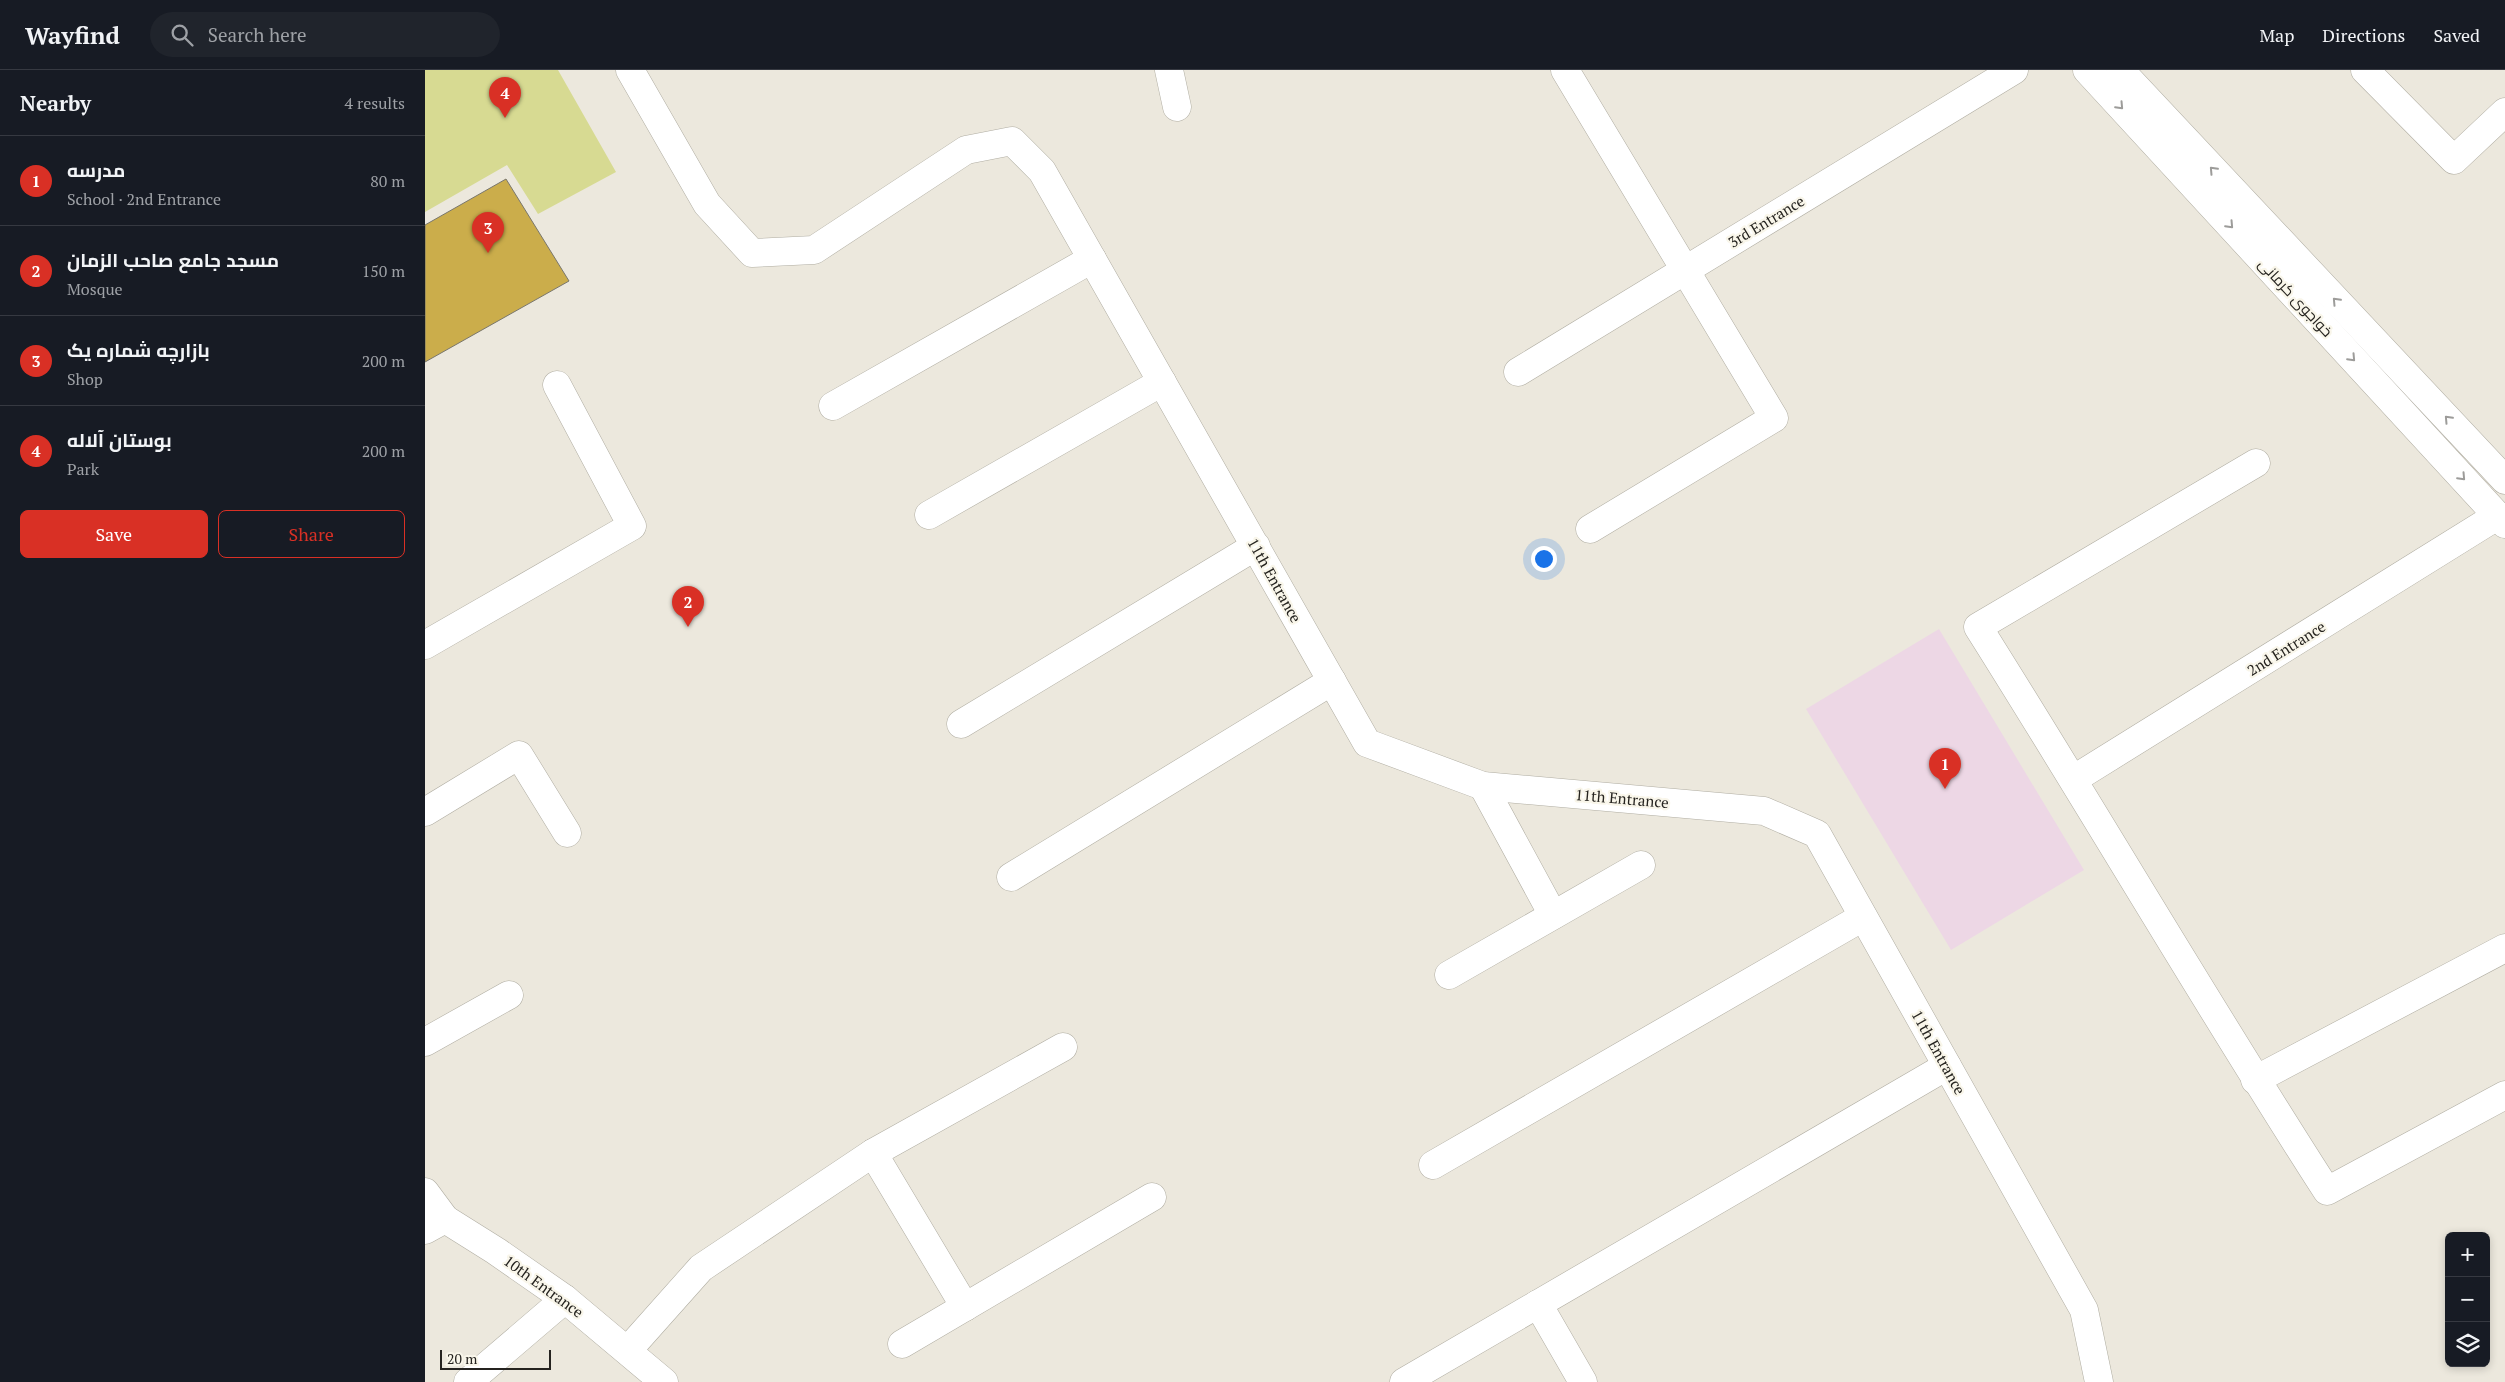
<!DOCTYPE html>
<html lang="en">
<head>
<meta charset="utf-8">
<style>
	:root { --surface:#171b24; --page:#20242c; --text:#f1f3f6; --muted:#9ea1a6; --line:#363941; --accent:#d93025 }
	body { margin:0; font-family:"PT Serif",Cairo,serif; background:var(--page); color:var(--text) }
	.controls { position:absolute; right:15px; bottom:15px; display:grid; overflow:hidden; border-radius:8px; box-shadow:0 2px 8px #0003 }
	.controls button { width:45px; height:45px; display:grid; place-items:center; padding:0; border:0; border-bottom:1px solid var(--line); background:var(--surface); color:var(--text); font:25px sans-serif }
	.scale { position:absolute; left:15px; bottom:12px; width:111px; box-sizing:border-box; padding-left:5px; border:2px solid #25231f; border-top:0; font-size:14px; line-height:18px; white-space:nowrap; color:#25231f; -webkit-text-stroke:4px #f9f6ea; paint-order:stroke }
	.you { position:absolute; left:1118px; top:488px; width:18px; height:18px; margin:-12px; border:4px solid #fff; border-radius:50%; background:#1a73e8; box-shadow:0 0 0 8px #1a73e833 }
	.badge { display:grid; place-items:center; width:32px; height:32px; border-radius:50%; background:var(--accent); color:#fff; font-size:16px; font-weight:700 }
	.pin { position:absolute; translate:-50% -41px; filter:drop-shadow(0 1px 2px #0008) }
	.pin::after { content:''; position:absolute; top:26px; width:18px; height:15px; background:inherit; clip-path:polygon(0 0,100% 0,50% 100%) }
	.list { margin:0; padding:0; list-style:none }
	h2 { display:flex; justify-content:space-between; align-items:center; height:65px; margin:0; padding:0 20px; font-size:21px }
	h2 small { font-size:16px; font-weight:400; color:var(--muted) }
	.list li { display:grid; grid-template-columns:32px 1fr auto; gap:15px; align-items:center; box-sizing:border-box; height:90px; padding:0 20px; border-top:1px solid var(--line) }
	.list b { display:block; font-size:19px; white-space:nowrap }
	.list p { margin:0; font-size:16px; white-space:nowrap; color:var(--muted) }
	.list em { font-size:16px; font-style:normal; color:var(--muted) }
	.actions { display:flex; gap:10px; padding:15px 20px }
	.actions a { flex:1; padding:11px 0; border:1px solid var(--accent); border-radius:8px; text-align:center; font-size:18px; color:var(--accent) }
	.actions .main { background:var(--accent); color:#fff }
	.icon { flex:none; width:28px; height:28px; fill:none; stroke:currentColor; stroke-width:2; stroke-linecap:round; stroke-linejoin:round }
	.map { position:relative; flex:none; width:2080px; height:1312px; overflow:hidden }
	header { display:flex; align-items:center; gap:30px; box-sizing:border-box; height:70px; padding:0 25px; background:var(--surface); border-bottom:1px solid var(--line) }
	header strong { font-size:24px }
	nav { display:flex; gap:28px; margin-inline-start:auto; font-size:18px }
	.search { width:350px; height:45px; background:var(--page); display:flex; align-items:center; gap:12px; box-sizing:border-box; padding:0 18px; border-radius:28px; color:var(--muted); font-size:19px }
	main { display:flex }
	aside { flex:1; background:var(--surface) }
	.map>svg:first-child { display:block }
	.education { fill:#edd7e5 }
	.green { fill:#d7da92 }
	.building { fill:#cbad4b; stroke:#79766c }
	.lines { fill:none; stroke-linecap:round; stroke-linejoin:round }
	.minor-casing { stroke:#b0ada2; stroke-width:29 }
	.minor { stroke:#fff; stroke-width:28 }
	.oneway { stroke:#9d9c9a }
	.labels { text-anchor:middle; dominant-baseline:central; stroke-width:4.5; stroke-linejoin:round; paint-order:stroke }
	.street-label { font-size:15px; fill:#25231f; stroke:#f9f6ea }
</style>
</head>
<body>
<header>
<strong>Wayfind</strong>
<div class="search"><svg class="icon" aria-label="search" viewBox="0 0 24 24"><circle cx="10" cy="10" r="6"/><path d="M15 15l6 6"/></svg>Search here</div>
<nav><a>Map</a><a>Directions</a><a>Saved</a></nav>
</header>
<main>
<aside>
<h2>Nearby<small>4 results</small></h2>
<ul class="list">
<li><span class="badge">1</span><div><b>مدرسه</b><p>School · 2nd Entrance</p></div><em>80 m</em></li>
<li><span class="badge">2</span><div><b>مسجد جامع صاحب الزمان</b><p>Mosque</p></div><em>150 m</em></li>
<li><span class="badge">3</span><div><b>بازارچه شماره یک</b><p>Shop</p></div><em>200 m</em></li>
<li><span class="badge">4</span><div><b>بوستان آلاله</b><p>Park</p></div><em>200 m</em></li>
</ul>
<div class="actions"><a class="main">Save</a><a>Share</a></div>
</aside>
<div class="map">
<svg width="2080" height="1312" viewBox="0 0 2080 1312">
	<rect width="100%" height="100%" fill="#ece8dd"/>
	<path class="education" d="M1514 559 1659 800 1526 880 1381 639Z"/>
	<path class="green" d="M0 0H133L191 102 113 144 82 95 0 142Z"/>
	<path class="building" d="M81 109 144 211 0 292V155Z"/>
	<g class="lines">
		<g class="minor-casing">
			<g id="minor">
				<path d="M205 0 282 134 327 183 389 180 541 80 587 71 617 101 942 673 1058 716 1339 741 1392 764 1659 1240 1674 1312"/>
				<path d="M744 0 752 37"/>
				<path d="M1140 0 1349 348 1165 459"/>
				<path d="M1662 0 2080 454"/>
				<path d="M1695 0 2080 410"/>
				<path d="M1940 0 2029 90 2080 42"/>
				<path d="M1093 302 1589 0"/>
				<path d="M408 336 667 189"/>
				<path d="M1831 393 1553 557C1671 744 1782 935 1902 1121L2080 1025"/>
				<path d="M504 445 737 312"/>
				<path d="M0 575 207 456 132 315"/>
				<path d="M536 654 831 476"/>
				<path d="M1649 709 2072 446"/>
				<path d="M1058 716 1128 845"/>
				<path d="M0 742 94 685 142 763"/>
				<path d="M586 807 907 611"/>
				<path d="M1024 905 1216 795"/>
				<path d="M0 972 84 925"/>
				<path d="M1830 1010 2080 878"/>
				<path d="M448 1083 540 1237"/>
				<path d="M1008 1095 1438 847"/>
				<path d="M0 1122 20 1149 71 1181 140 1229 239 1312"/>
				<path d="M0 1160 20 1149"/>
				<path d="M1113 1234 1158 1312"/>
				<path d="M477 1274 727 1127"/>
				<path d="M203 1280 276 1198 448 1083 638 977"/>
				<path d="M43 1312 140 1229"/>
				<path d="M979 1312 1522 996"/>
			</g>
		</g>
		<use href="#minor" class="minor"/>
	</g>
	<defs><path id="oneway-chevron" d="M-2-3.5L2.5 0L-2 3.5" fill="none" stroke-width="1.6" stroke-linecap="round" stroke-linejoin="round" transform="scale(1.25)"/></defs>
	<g class="oneway">
		<use href="#oneway-chevron" transform="translate(1695 36) rotate(47)"/>
		<use href="#oneway-chevron" transform="translate(1788 100) rotate(-133)"/>
		<use href="#oneway-chevron" transform="translate(1805 155) rotate(47)"/>
		<use href="#oneway-chevron" transform="translate(1911 231) rotate(-133)"/>
		<use href="#oneway-chevron" transform="translate(1927 288) rotate(47)"/>
		<use href="#oneway-chevron" transform="translate(2023 349) rotate(-133)"/>
		<use href="#oneway-chevron" transform="translate(2037 407) rotate(47)"/>
	</g>
	<g class="labels">
		<g class="street-label">
			<text transform="translate(1341 151) rotate(-31)">3rd Entrance</text>
			<text transform="translate(1871 227) rotate(47)">خواجوی کرمانی</text>
			<text transform="translate(850 510) rotate(61)">11th Entrance</text>
			<text transform="translate(1861 578) rotate(-32)">2nd Entrance</text>
			<text transform="translate(1197 728) rotate(5)">11th Entrance</text>
			<text transform="translate(1514 982) rotate(61)">11th Entrance</text>
			<text transform="translate(119 1216) rotate(36)">10th Entrance</text>
		</g>
	</g>
</svg>
<div class="controls">
<button>+</button>
<button>−</button>
<button><svg class="icon" aria-label="layers" viewBox="0 0 24 24"><path d="M12 4l9 5-9 5-9-5zM3 14l9 5 9-5"/></svg></button>
</div>
<div class="scale">20 m</div>
<div class="you"></div>
<div class="pin badge" style="left:1520px;top:719px">1</div>
<div class="pin badge" style="left:263px;top:557px">2</div>
<div class="pin badge" style="left:63px;top:183px">3</div>
<div class="pin badge" style="left:80px;top:48px">4</div>
</div>
</main>
</body>
</html>
